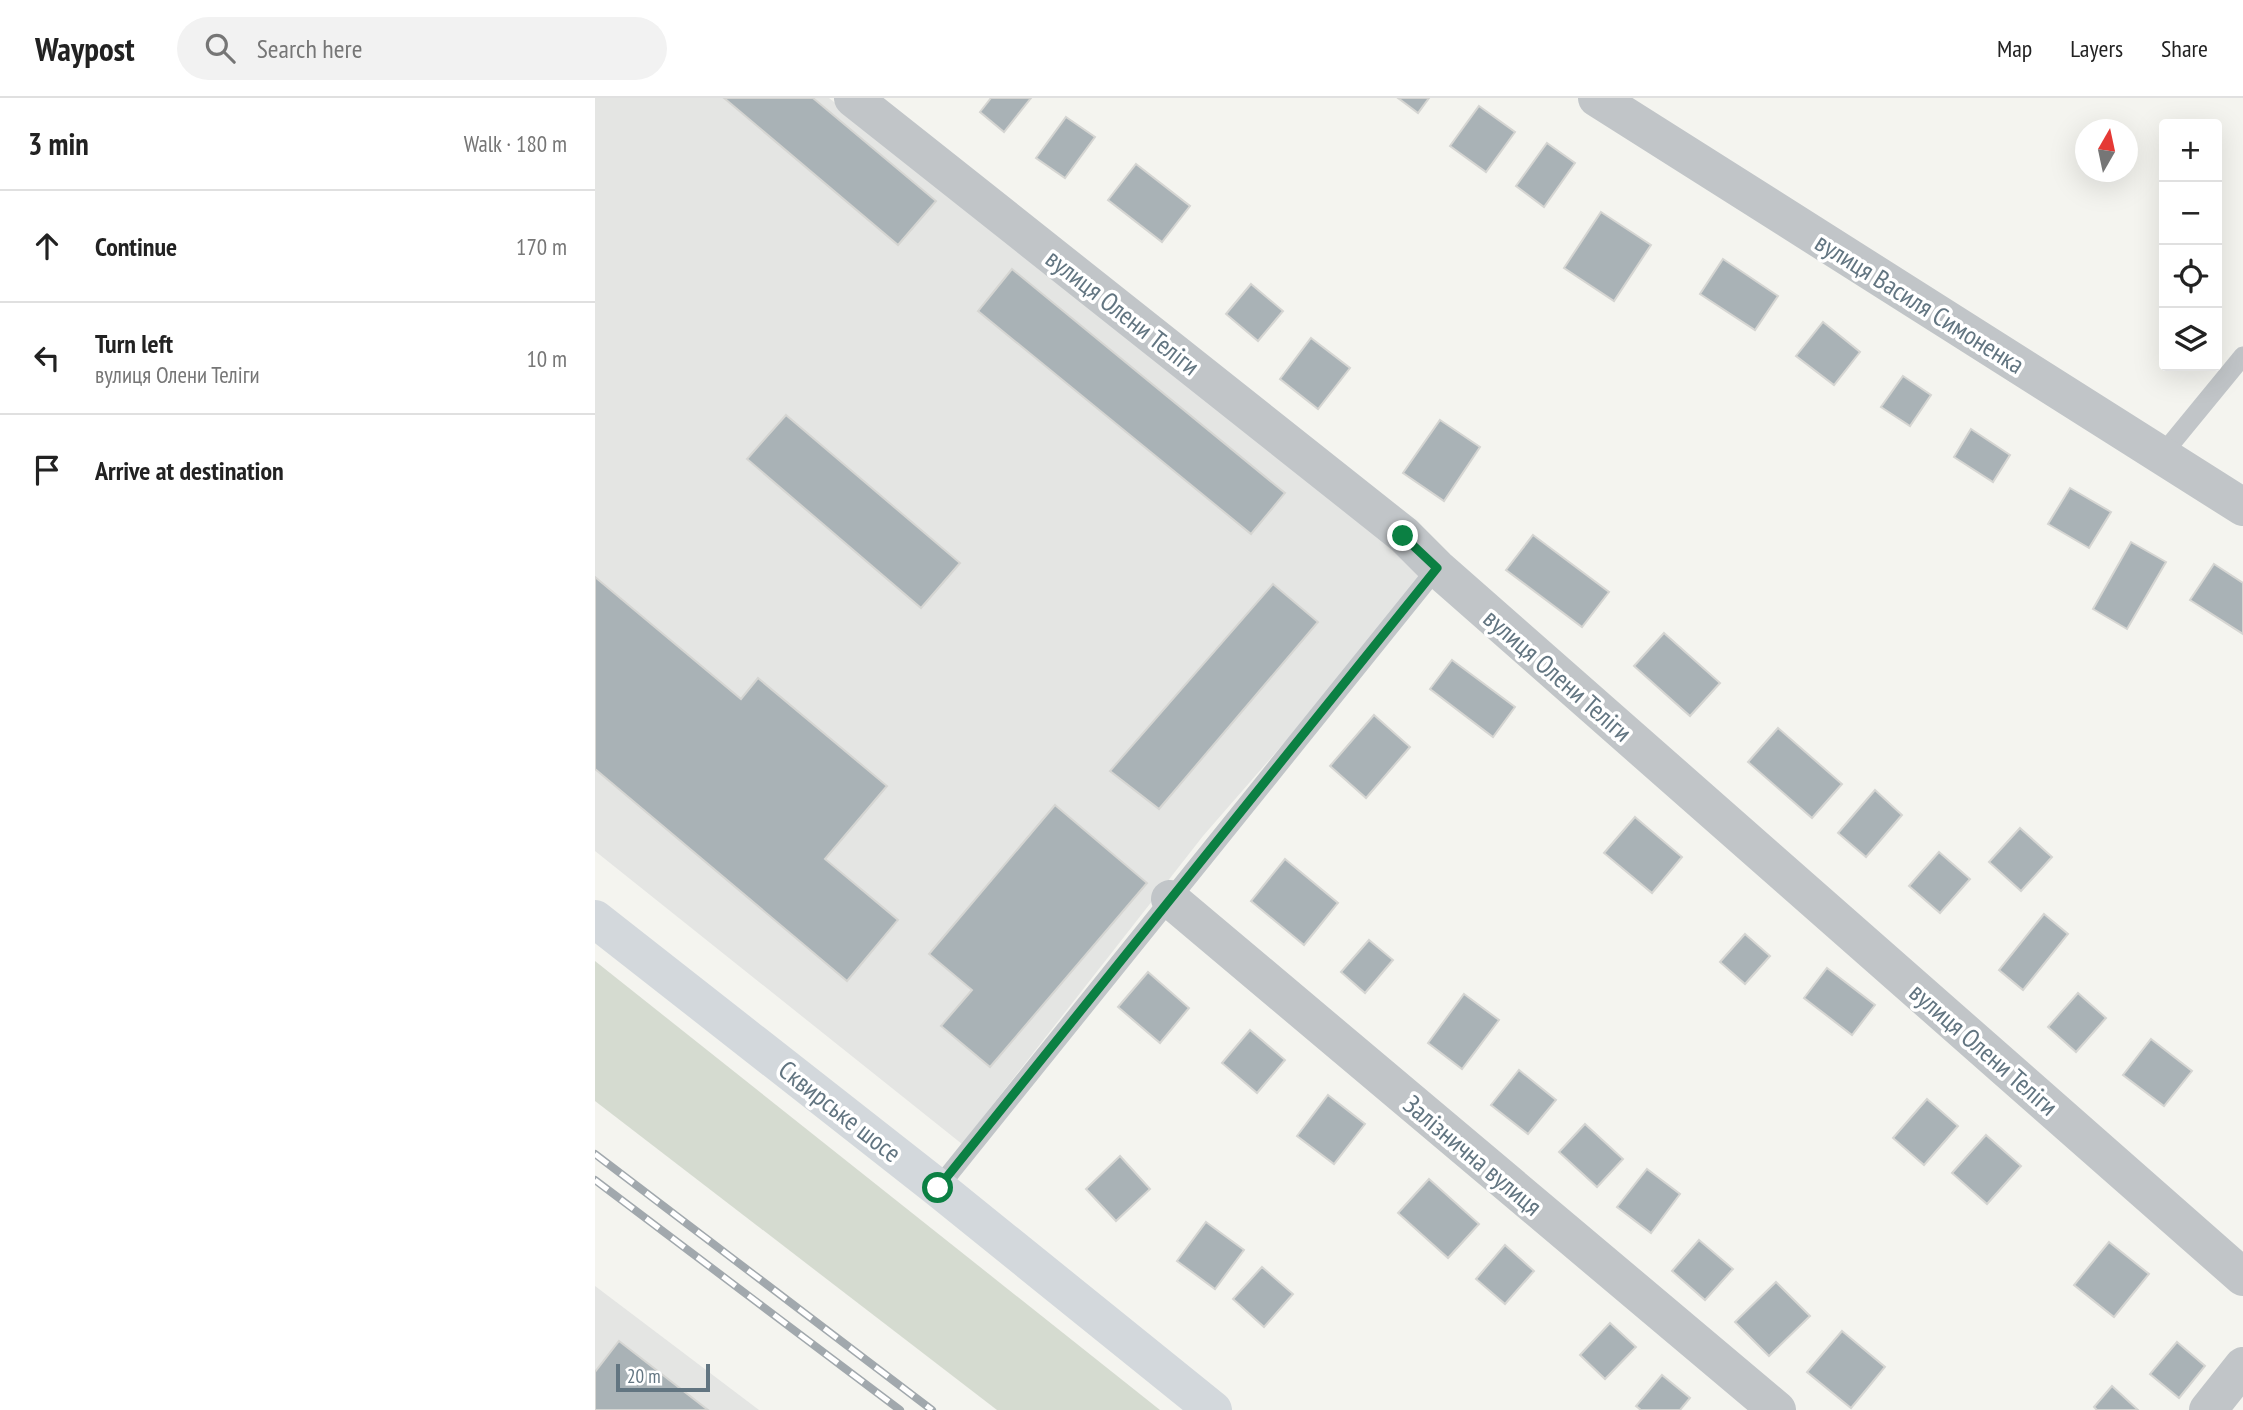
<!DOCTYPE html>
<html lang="en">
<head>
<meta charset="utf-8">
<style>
	:root { --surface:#fff; --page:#f2f2f2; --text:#222; --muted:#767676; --line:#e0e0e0 }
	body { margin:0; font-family:"PT Sans Narrow",sans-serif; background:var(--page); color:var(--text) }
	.controls { position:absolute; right:21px; top:21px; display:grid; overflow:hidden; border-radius:7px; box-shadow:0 7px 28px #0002 }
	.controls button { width:63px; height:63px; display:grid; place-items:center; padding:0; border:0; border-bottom:2px solid var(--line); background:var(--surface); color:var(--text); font:35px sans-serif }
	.compass { position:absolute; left:1480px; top:21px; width:63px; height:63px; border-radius:50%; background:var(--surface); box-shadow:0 7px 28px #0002; rotate:9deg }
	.scale { position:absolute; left:21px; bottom:18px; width:94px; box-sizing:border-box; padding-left:7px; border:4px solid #627581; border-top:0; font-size:19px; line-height:24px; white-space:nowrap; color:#627581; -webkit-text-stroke:5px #fff; paint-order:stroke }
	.stop { position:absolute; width:21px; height:21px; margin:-16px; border:5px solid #0b8043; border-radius:50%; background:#fff }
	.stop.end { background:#0b8043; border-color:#fff; box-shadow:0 2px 7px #0008 }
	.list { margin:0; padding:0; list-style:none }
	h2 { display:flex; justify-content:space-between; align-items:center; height:91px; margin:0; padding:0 28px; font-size:30px }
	h2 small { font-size:23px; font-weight:400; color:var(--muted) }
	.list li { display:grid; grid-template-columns:46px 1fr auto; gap:21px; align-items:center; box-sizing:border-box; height:112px; padding:0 28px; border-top:2px solid var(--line) }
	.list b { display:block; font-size:26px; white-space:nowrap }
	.list p { margin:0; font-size:23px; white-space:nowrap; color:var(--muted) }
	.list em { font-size:23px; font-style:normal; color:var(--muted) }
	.icon { flex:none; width:38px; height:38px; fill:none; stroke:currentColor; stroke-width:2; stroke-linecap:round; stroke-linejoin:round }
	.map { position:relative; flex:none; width:1648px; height:1312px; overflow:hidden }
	header { display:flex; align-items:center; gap:42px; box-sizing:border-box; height:98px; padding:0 35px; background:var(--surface); border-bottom:2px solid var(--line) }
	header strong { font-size:33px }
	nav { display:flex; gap:38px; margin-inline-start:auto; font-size:24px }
	.search { width:490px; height:63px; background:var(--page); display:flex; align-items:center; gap:18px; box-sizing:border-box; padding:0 24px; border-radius:38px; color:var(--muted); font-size:26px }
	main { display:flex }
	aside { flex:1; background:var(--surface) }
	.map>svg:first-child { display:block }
	.built { fill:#e4e5e3 }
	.green { fill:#d5dbd0 }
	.building { fill:#a9b2b6; stroke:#d5d5d2; stroke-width:2 }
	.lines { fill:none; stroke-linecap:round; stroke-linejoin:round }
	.service { stroke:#c1c5c8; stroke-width:19 }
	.minor { stroke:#c1c5c8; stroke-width:38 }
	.tertiary { stroke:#c1c5c8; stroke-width:38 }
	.primary { stroke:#d3d8dc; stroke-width:38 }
	.rail-casing { stroke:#a1a8ad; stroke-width:8 }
	.rail { stroke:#fff; stroke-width:5; stroke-dasharray:16; stroke-linecap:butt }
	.route { stroke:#0b8043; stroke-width:9 }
	.labels { text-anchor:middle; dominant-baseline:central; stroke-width:7; stroke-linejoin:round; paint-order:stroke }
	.street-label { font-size:26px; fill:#627581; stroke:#fff }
</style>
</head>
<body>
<header>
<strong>Waypost</strong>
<div class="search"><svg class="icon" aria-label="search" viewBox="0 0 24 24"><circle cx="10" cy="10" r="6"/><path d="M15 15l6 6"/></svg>Search here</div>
<nav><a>Map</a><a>Layers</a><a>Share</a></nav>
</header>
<main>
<aside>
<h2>3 min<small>Walk · 180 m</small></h2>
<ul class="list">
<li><svg class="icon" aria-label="ahead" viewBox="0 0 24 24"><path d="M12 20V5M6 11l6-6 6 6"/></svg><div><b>Continue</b></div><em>170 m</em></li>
<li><svg class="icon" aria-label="left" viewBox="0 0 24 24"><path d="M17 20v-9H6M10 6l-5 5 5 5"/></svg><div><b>Turn left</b><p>вулиця Олени Теліги</p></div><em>10 m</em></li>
<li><svg class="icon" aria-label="arrive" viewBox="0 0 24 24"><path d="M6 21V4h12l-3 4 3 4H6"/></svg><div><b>Arrive at destination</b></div></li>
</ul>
</aside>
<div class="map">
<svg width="1648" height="1312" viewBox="0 0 1648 1312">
	<rect width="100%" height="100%" fill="#f4f4ef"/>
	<g class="built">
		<path d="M0 0H234L836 476 608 738 367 1046 0 753Z"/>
		<path d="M0 1188 164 1312H0Z"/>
	</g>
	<path class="green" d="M0 863 565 1312H402L0 1003Z"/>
	<g class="building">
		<path d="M129 0H218L341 103 303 147Z"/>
		<path d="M396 0H436L409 34 385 14Z"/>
		<path d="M803 0H834L823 15Z"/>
		<path d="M884 8 920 34 891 74 855 48Z"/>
		<path d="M471 19 500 39 470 80 441 60Z"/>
		<path d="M952 45 980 65 949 109 921 88Z"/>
		<path d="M541 66 595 108 567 144 513 102Z"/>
		<path d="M1006 114 1056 147 1019 203 969 170Z"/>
		<path d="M1128 161 1183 198 1160 232 1105 196Z"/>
		<path d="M417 171 690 395 656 436 383 213Z"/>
		<path d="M656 186 688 213 663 243 631 216Z"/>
		<path d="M1228 224 1265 254 1239 287 1201 258Z"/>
		<path d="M716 240 755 270 723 311 685 281Z"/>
		<path d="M1308 278 1336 297 1315 328 1286 309Z"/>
		<path d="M191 317 365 465 326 510 152 361Z"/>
		<path d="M845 322 885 349 849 403 808 375Z"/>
		<path d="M1376 331 1415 357 1398 384 1359 359Z"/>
		<path d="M1475 390 1516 414 1494 450 1453 426Z"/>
		<path d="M938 437 1014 494 987 529 911 472Z"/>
		<path d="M1536 444 1571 464 1532 531 1498 511Z"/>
		<path d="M1619 466 1648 485V536L1595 502Z"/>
		<path d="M0 479 146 601 163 580 292 688 230 761 303 822 252 883 0 671Z"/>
		<path d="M678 486 723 524 564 711 515 673Z"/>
		<path d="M1069 535 1125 585 1095 618 1039 568Z"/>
		<path d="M857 562 920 609 898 639 835 591Z"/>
		<path d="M779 617 815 649 771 700 735 668Z"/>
		<path d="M1183 630 1247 686 1217 720 1153 664Z"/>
		<path d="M1280 692 1307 717 1271 759 1243 735Z"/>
		<path d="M460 707 552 785 395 969 346 928 377 892 334 856Z"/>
		<path d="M1040 719 1087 759 1057 795 1009 755Z"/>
		<path d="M1425 730 1457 759 1426 793 1394 764Z"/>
		<path d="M1344 754 1375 781 1345 815 1314 788Z"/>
		<path d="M690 761 743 805 709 847 656 803Z"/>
		<path d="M1449 816 1473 836 1428 892 1404 872Z"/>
		<path d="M1150 836 1175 858 1150 886 1125 864Z"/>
		<path d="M774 842 798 862 770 895 746 874Z"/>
		<path d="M1232 870 1280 907 1257 937 1209 900Z"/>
		<path d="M553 874 594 910 565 945 523 909Z"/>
		<path d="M1483 895 1511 920 1481 954 1453 929Z"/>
		<path d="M869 896 904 922 867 971 833 945Z"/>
		<path d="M655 932 690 962 662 995 627 965Z"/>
		<path d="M1556 941 1597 973 1569 1008 1528 977Z"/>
		<path d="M924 972 961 1002 933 1036 896 1007Z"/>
		<path d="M733 997 770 1026 739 1066 702 1038Z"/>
		<path d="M1332 1001 1363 1028 1329 1067 1298 1040Z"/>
		<path d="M990 1026 1028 1061 1002 1089 964 1054Z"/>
		<path d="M1391 1037 1426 1068 1392 1106 1357 1075Z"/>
		<path d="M525 1058 555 1091 521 1123 491 1091Z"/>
		<path d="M1052 1071 1085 1096 1056 1135 1022 1109Z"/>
		<path d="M834 1081 884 1126 853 1160 803 1115Z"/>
		<path d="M611 1124 649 1152 620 1191 582 1163Z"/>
		<path d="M1104 1142 1138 1171 1110 1202 1077 1173Z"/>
		<path d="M1514 1144 1554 1176 1519 1219 1479 1187Z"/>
		<path d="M910 1147 939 1173 910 1206 881 1181Z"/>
		<path d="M667 1169 698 1196 669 1229 638 1201Z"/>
		<path d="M1181 1184 1215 1218 1174 1258 1140 1224Z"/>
		<path d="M1015 1225 1041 1249 1010 1281 985 1257Z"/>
		<path d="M1247 1233 1290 1269 1256 1310 1212 1274Z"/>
		<path d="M24 1243 113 1312H0V1274Z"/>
		<path d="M1582 1244 1610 1268 1584 1300 1555 1276Z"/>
		<path d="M1067 1277 1095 1300 1085 1312H1046L1041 1308Z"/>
		<path d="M1517 1288 1543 1312H1502L1499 1309Z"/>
	</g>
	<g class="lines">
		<g class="service">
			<path d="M1566 358 1648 258"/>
			<path d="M343 1090 842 470"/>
		</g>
		<g class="minor">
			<path d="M258 0 809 437 842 470 1648 1179"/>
			<path d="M575 801 1182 1312"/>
			<path d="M1613 1312 1648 1268"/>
		</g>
		<path class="tertiary" d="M1002 0 1648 409"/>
		<path class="primary" d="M0 821 343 1090 618 1312"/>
		<g class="rail-casing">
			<g id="rail">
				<path d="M0 1056 337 1312"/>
				<path d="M0 1082 305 1312"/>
			</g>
		</g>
		<use href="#rail" class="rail"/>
	</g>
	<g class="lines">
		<path class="route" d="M343 1090 842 470 808 438"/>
	</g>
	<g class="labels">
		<g class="street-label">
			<text transform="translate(1325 205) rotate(32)">вулиця Василя Симоненка</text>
			<text transform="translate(528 214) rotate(38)">вулиця Олени Теліги</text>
			<text transform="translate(963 577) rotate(41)">вулиця Олени Теліги</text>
			<text transform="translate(1389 951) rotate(41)">вулиця Олени Теліги</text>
			<text transform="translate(245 1013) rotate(38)">Сквирське шосе</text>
			<text transform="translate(878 1057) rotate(40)">Залізнична вулиця</text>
		</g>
	</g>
</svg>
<div class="controls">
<button>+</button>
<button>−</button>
<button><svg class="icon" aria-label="locate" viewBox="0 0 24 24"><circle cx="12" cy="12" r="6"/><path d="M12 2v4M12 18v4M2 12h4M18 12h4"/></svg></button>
<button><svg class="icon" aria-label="layers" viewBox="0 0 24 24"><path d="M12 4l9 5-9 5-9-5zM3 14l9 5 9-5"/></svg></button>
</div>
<svg class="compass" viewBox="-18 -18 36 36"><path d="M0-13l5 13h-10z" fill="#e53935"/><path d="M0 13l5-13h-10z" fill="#767676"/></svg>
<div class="scale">20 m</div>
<div class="stop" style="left:343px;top:1090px"></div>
<div class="stop end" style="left:808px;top:438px"></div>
</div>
</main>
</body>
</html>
